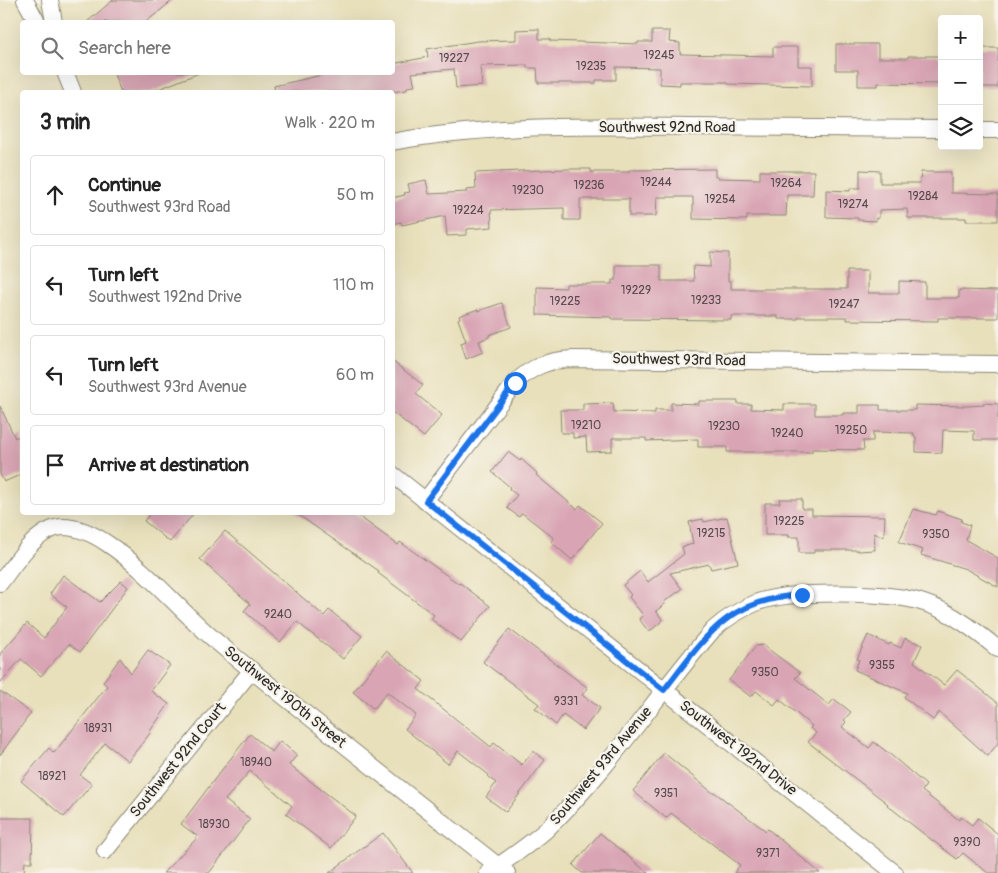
<!DOCTYPE html>
<html lang="en">
<head>
<meta charset="utf-8">
<style>
	:root { --surface:#fff; --page:#f6f6f6; --text:#222; --muted:#767676; --line:#e0e0e0 }
	body { margin:0; font-family:Pangolin,sans-serif; background:var(--page); color:var(--text) }
	.controls { position:absolute; right:15px; top:15px; display:grid; overflow:hidden; border-radius:5px; box-shadow:0 5px 20px #0002 }
	.controls button { width:45px; height:45px; display:grid; place-items:center; padding:0; border:0; border-bottom:1px solid var(--line); background:var(--surface); color:var(--text); font:25px sans-serif }
	.stop { position:absolute; width:15px; height:15px; margin:-11px; border:4px solid #1a73e8; border-radius:50%; background:#fff }
	.stop.end { background:#1a73e8; border-color:#fff; box-shadow:0 1px 5px #0008 }
	.list { margin:0; padding:0; list-style:none }
	h2 { display:flex; justify-content:space-between; align-items:center; height:65px; margin:0; padding:0 20px; font-size:21px }
	h2 small { font-size:16px; font-weight:400; color:var(--muted) }
	.list li { display:grid; grid-template-columns:32px 1fr auto; gap:15px; align-items:center; box-sizing:border-box; height:80px; margin:0 10px 10px; padding:0 10px; border:1px solid var(--line); border-radius:5px }
	.list b { display:block; font-size:19px; white-space:nowrap }
	.list p { margin:0; font-size:16px; white-space:nowrap; color:var(--muted) }
	.list em { font-size:16px; font-style:normal; color:var(--muted) }
	.icon { flex:none; width:28px; height:28px; fill:none; stroke:currentColor; stroke-width:2; stroke-linecap:round; stroke-linejoin:round }
	.map { position:relative; flex:none; width:998px; height:873px; overflow:hidden }
	.search { position:absolute; background:var(--surface); box-shadow:0 5px 20px #0002; left:20px; top:20px; width:375px; height:55px; display:flex; align-items:center; gap:12px; box-sizing:border-box; padding:0 18px; border-radius:5px; color:var(--muted); font-size:19px }
	.panel { position:absolute; background:var(--surface); box-shadow:0 5px 20px #0002; left:20px; top:90px; width:375px; height:425px; border-radius:5px }
	.map>svg:first-child { display:block }
	.building { fill:#d9a5b5 }
	.lines { fill:none; stroke-linecap:round; stroke-linejoin:round }
	.minor-casing { stroke:#8a8673; stroke-width:18 }
	.minor { stroke:#fff; stroke-width:16 }
	.route { stroke:#1a73e8; stroke-width:6 }
	.labels { text-anchor:middle; dominant-baseline:central; stroke-width:4.5; stroke-linejoin:round; paint-order:stroke }
	.number-label { font-size:12px; fill:#564a4e }
	.street-label { font-size:15px; fill:#2b2b2b; stroke:#f7f3e8 }
</style>
</head>
<body>
<div class="map">
<svg width="998" height="873" viewBox="0 0 998 873">
	<rect width="100%" height="100%" fill="#f7f3e8"/>
	<filter id="ink" filterUnits="userSpaceOnUse"><feTurbulence type="fractalNoise" baseFrequency=".02" numOctaves="2"/><feDisplacementMap in="SourceGraphic" scale="10" xChannelSelector="R" yChannelSelector="G"/><feConvolveMatrix kernelMatrix="1 2 1 2 8 2 1 2 1" color-interpolation-filters="sRGB"/></filter>
	<filter id="wash" filterUnits="userSpaceOnUse"><feTurbulence type="fractalNoise" baseFrequency=".0096" numOctaves="4" result="noise"/><feDisplacementMap in="SourceGraphic" scale="20" xChannelSelector="R" yChannelSelector="G"/><feGaussianBlur stdDeviation="1.12" result="paint"/><feColorMatrix in="noise" values="0 0 0 0 0 0 0 0 0 0 0 0 0 0 0 0 0 1.4 0 .05"/><feComposite in="paint" operator="in"/></filter>
	<g filter="url(#wash)">
		<rect width="100%" height="100%" fill="#e8e0bb"/>
		<g id="blocks">
			<g class="building">
				<path d="M113 0H173L146 22H87Z"/>
				<path d="M539 29V39H550V41L638 44V42H652V31H670L669 42 680 43V54L773 56V47H798V66H812V86L728 84 727 82H680V85L660 84V68L616 67V80H596V83H538L537 68H527V65L480 66 482 86 456 88 454 69 412 73 415 86 407 87V90L391 92H275L274 86 335 72H392V64L428 57 427 49 478 41 516 40V30Z"/>
				<path d="M836 44H878V58H908V56H939V58H942V84L878 83V86H858V70H836Z"/>
				<rect x="979" y="48" width="19" height="39"/>
				<path d="M113 72H199V73L151 92H121Z"/>
				<path d="M565 169H591V172H629V170L715 169V177H718V178L760 179V171H814L813 195H787L786 216H747V220L693 219V197H657L656 216H629V199H580V220H564V208L491 210 492 227 467 229V235L447 236 445 216 402 225 401 222 392 224V198L405 195 404 193 410 192 408 184 426 180 429 194 467 192 466 190 476 189 475 173Z"/>
				<path d="M860 170 880 171V183H920L921 172H951V193L998 194V221H966V218H908L907 209 879 210V218H876V221L858 220V218L826 217V190L850 191V188H860Z"/>
				<path d="M710 252 728 253V281H731V289H847V271H868V293H899V281L925 282V298H959V290L998 291V318H938V321L847 320V317H798V319H778V316H731V320L612 319V317L537 315V287L566 288V284H612V280H616V265H661V281H694L693 266 710 267Z"/>
				<path d="M502 303 511 327 489 335V337L479 341 483 352 466 359 461 343 466 341 458 319 460 318 459 316 478 309V311Z"/>
				<path d="M392 361 423 385 416 394 442 415 424 437 392 412Z"/>
				<path d="M699 401H738V404H751V409L784 410V404H815V415H843V413H859V405H880V410H915V405L967 406 984 405V403L998 404V440H974V431L943 430 942 453 916 452V437H914V433L873 432V441H863L864 450 812 449V452H727V447H698V439L646 441V438H612V451L587 452 586 437 573 438V433H561L560 410H583V404L613 403 614 412 655 413V410H671V403L699 404Z"/>
				<path d="M0 406 15 438 22 434V474L4 482 0 474Z"/>
				<path d="M508 452 520 461 521 459 537 473 536 475 577 509 580 505 602 523 572 560 551 542 554 538 522 513 519 517 507 508 517 495 509 489 510 487 492 472Z"/>
				<path d="M779 499H802V509H812V515L885 516 884 537 874 533 875 550 858 551V550H814V553H799V537H788L789 535H765V503H780Z"/>
				<path d="M913 509 936 515 938 511 962 519 961 522 970 525 966 540 998 558V587L966 569 921 555 923 550 899 542Z"/>
				<path d="M151 512H195L170 542 144 521Z"/>
				<path d="M294 512H353L398 545 400 542 459 584 460 583 490 606 461 642 431 619 434 615 378 573 379 571Z"/>
				<path d="M727 517 738 563 711 569 709 564 670 573 682 589 664 602 665 604 656 611 663 620 649 632 639 619 643 615 629 597 631 595 623 585 640 571 648 582 684 554 682 547 693 544 689 522 703 519 704 522Z"/>
				<path d="M225 531 324 616 329 610 362 636 343 659 297 622 280 642 244 611 250 604 200 559Z"/>
				<path d="M63 575 100 602 121 581 128 587 80 652 69 644 41 676 21 659 0 683V654L27 623 44 638 67 607 50 594Z"/>
				<path d="M509 629 588 688 582 695 600 708 583 730 563 715 556 725 535 708 539 704 483 662Z"/>
				<path d="M868 635 889 645 890 643 901 648 905 638 922 645 914 662 944 685 957 670 998 703V743L988 756 939 712 933 720 904 697 907 693 855 670 859 660 857 659Z"/>
				<path d="M763 645 800 673 795 678 829 705 834 699 851 712 844 720 846 722 842 727 869 748 874 742 891 755 926 785 922 791 959 820 961 817 972 825 978 818 998 834V873H988L963 853 957 859 924 834 887 805 888 804 808 742 816 733 810 728 812 726 779 699 774 705 756 691 751 697 729 680 756 646Z"/>
				<path d="M148 650 170 665 151 691 169 704 150 731 151 732 128 761 105 743 80 775 92 784 64 817 21 781 49 748 54 753 107 686 103 682 120 658 131 673Z"/>
				<path d="M386 651 424 681 418 689 491 747 494 743 522 765 533 751 545 760 506 812 486 797 496 783 488 777 489 775 458 751 448 764 405 729 416 715 387 692 374 709 353 692Z"/>
				<path d="M0 691 31 713 0 755Z"/>
				<path d="M250 734 272 752 280 741 297 755 289 765 356 816 331 848 286 814 292 806 250 771 225 800 250 819 209 873H163L198 837 181 824 217 776Z"/>
				<path d="M664 753 713 793 714 792 766 831 768 829 820 873H734L740 865 671 813 666 818 633 791Z"/>
				<path d="M0 818H33L32 862H25L24 873H0Z"/>
				<path d="M383 833 413 873H329L354 854Z"/>
				<path d="M600 833 648 873H582L573 865Z"/>
			</g>
		</g>
	</g>
	<g filter="url(#ink)">
		<use href="#blocks" fill-opacity="0" stroke="#8a8673" stroke-width="1"/>
		<g class="lines">
			<g class="minor-casing">
				<g id="minor">
					<path d="M25 0 37 22"/>
					<path d="M50 0 54 22"/>
					<path d="M65 72 73 92"/>
					<path d="M979 130H998"/>
					<path d="M392 142C490 124 588 126 687 127 772 128 857 128 942 129"/>
					<path d="M392 474 895 873"/>
					<path d="M425 501 515 383C532 366 549 360 573 359L998 364"/>
					<path d="M0 583C15 564 37 527 63 527 79 527 95 535 108 544 151 573 183 615 223 647 317 724 412 798 507 873"/>
					<path d="M105 851 252 670"/>
					<path d="M488 873C508 859 528 846 546 830 609 770 656 695 713 630 726 618 741 609 758 602 791 590 890 591 924 603 952 612 976 631 998 649"/>
				</g>
			</g>
			<use href="#minor" class="minor"/>
		</g>
	</g>
	<g class="lines" filter="url(#ink)">
		<path class="route" d="M515 383 426 501 664 690C707 635 727 599 802 595"/>
	</g>
	<g class="labels">
		<g class="number-label">
			<text x="659" y="55">19245</text>
			<text x="454" y="58">19227</text>
			<text x="591" y="66">19235</text>
			<text x="656" y="182">19244</text>
			<text x="786" y="183">19264</text>
			<text x="589" y="185">19236</text>
			<text x="528" y="190">19230</text>
			<text x="923" y="196">19284</text>
			<text x="720" y="199">19254</text>
			<text x="853" y="204">19274</text>
			<text x="468" y="210">19224</text>
			<text x="636" y="290">19229</text>
			<text x="706" y="300">19233</text>
			<text x="565" y="301">19225</text>
			<text x="844" y="304">19247</text>
			<text x="586" y="425">19210</text>
			<text x="724" y="426">19230</text>
			<text x="851" y="430">19250</text>
			<text x="787" y="433">19240</text>
			<text x="789" y="521">19225</text>
			<text x="711" y="533">19215</text>
			<text x="936" y="534">9350</text>
			<text x="278" y="614">9240</text>
			<text x="882" y="665">9355</text>
			<text x="765" y="672">9350</text>
			<text x="566" y="701">9331</text>
			<text x="98" y="728">18931</text>
			<text x="256" y="762">18940</text>
			<text x="52" y="776">18921</text>
			<text x="666" y="793">9351</text>
			<text x="214" y="824">18930</text>
			<text x="967" y="842">9390</text>
			<text x="768" y="853">9371</text>
		</g>
		<g class="street-label">
			<text x="667" y="127">Southwest 92nd Road</text>
			<text transform="translate(679 360) rotate(1)">Southwest 93rd Road</text>
			<text transform="translate(285 697) rotate(39)">Southwest 190th Street</text>
			<text transform="translate(738 748) rotate(38)">Southwest 192nd Drive</text>
			<text transform="translate(178 760) rotate(-51)">Southwest 92nd Court</text>
			<text transform="translate(601 766) rotate(-50)">Southwest 93rd Avenue</text>
		</g>
	</g>
</svg>
<div class="controls">
<button>+</button>
<button>−</button>
<button><svg class="icon" aria-label="layers" viewBox="0 0 24 24"><path d="M12 4l9 5-9 5-9-5zM3 14l9 5 9-5"/></svg></button>
</div>
<div class="stop" style="left:515px;top:383px"></div>
<div class="stop end" style="left:802px;top:595px"></div>
<div class="search"><svg class="icon" aria-label="search" viewBox="0 0 24 24"><circle cx="10" cy="10" r="6"/><path d="M15 15l6 6"/></svg>Search here</div>
<section class="panel">
<h2>3 min<small>Walk · 220 m</small></h2>
<ul class="list">
<li><svg class="icon" aria-label="ahead" viewBox="0 0 24 24"><path d="M12 20V5M6 11l6-6 6 6"/></svg><div><b>Continue</b><p>Southwest 93rd Road</p></div><em>50 m</em></li>
<li><svg class="icon" aria-label="left" viewBox="0 0 24 24"><path d="M17 20v-9H6M10 6l-5 5 5 5"/></svg><div><b>Turn left</b><p>Southwest 192nd Drive</p></div><em>110 m</em></li>
<li><svg class="icon" aria-label="left" viewBox="0 0 24 24"><path d="M17 20v-9H6M10 6l-5 5 5 5"/></svg><div><b>Turn left</b><p>Southwest 93rd Avenue</p></div><em>60 m</em></li>
<li><svg class="icon" aria-label="arrive" viewBox="0 0 24 24"><path d="M6 21V4h12l-3 4 3 4H6"/></svg><div><b>Arrive at destination</b></div></li>
</ul>
</section>
</div>
</body>
</html>
